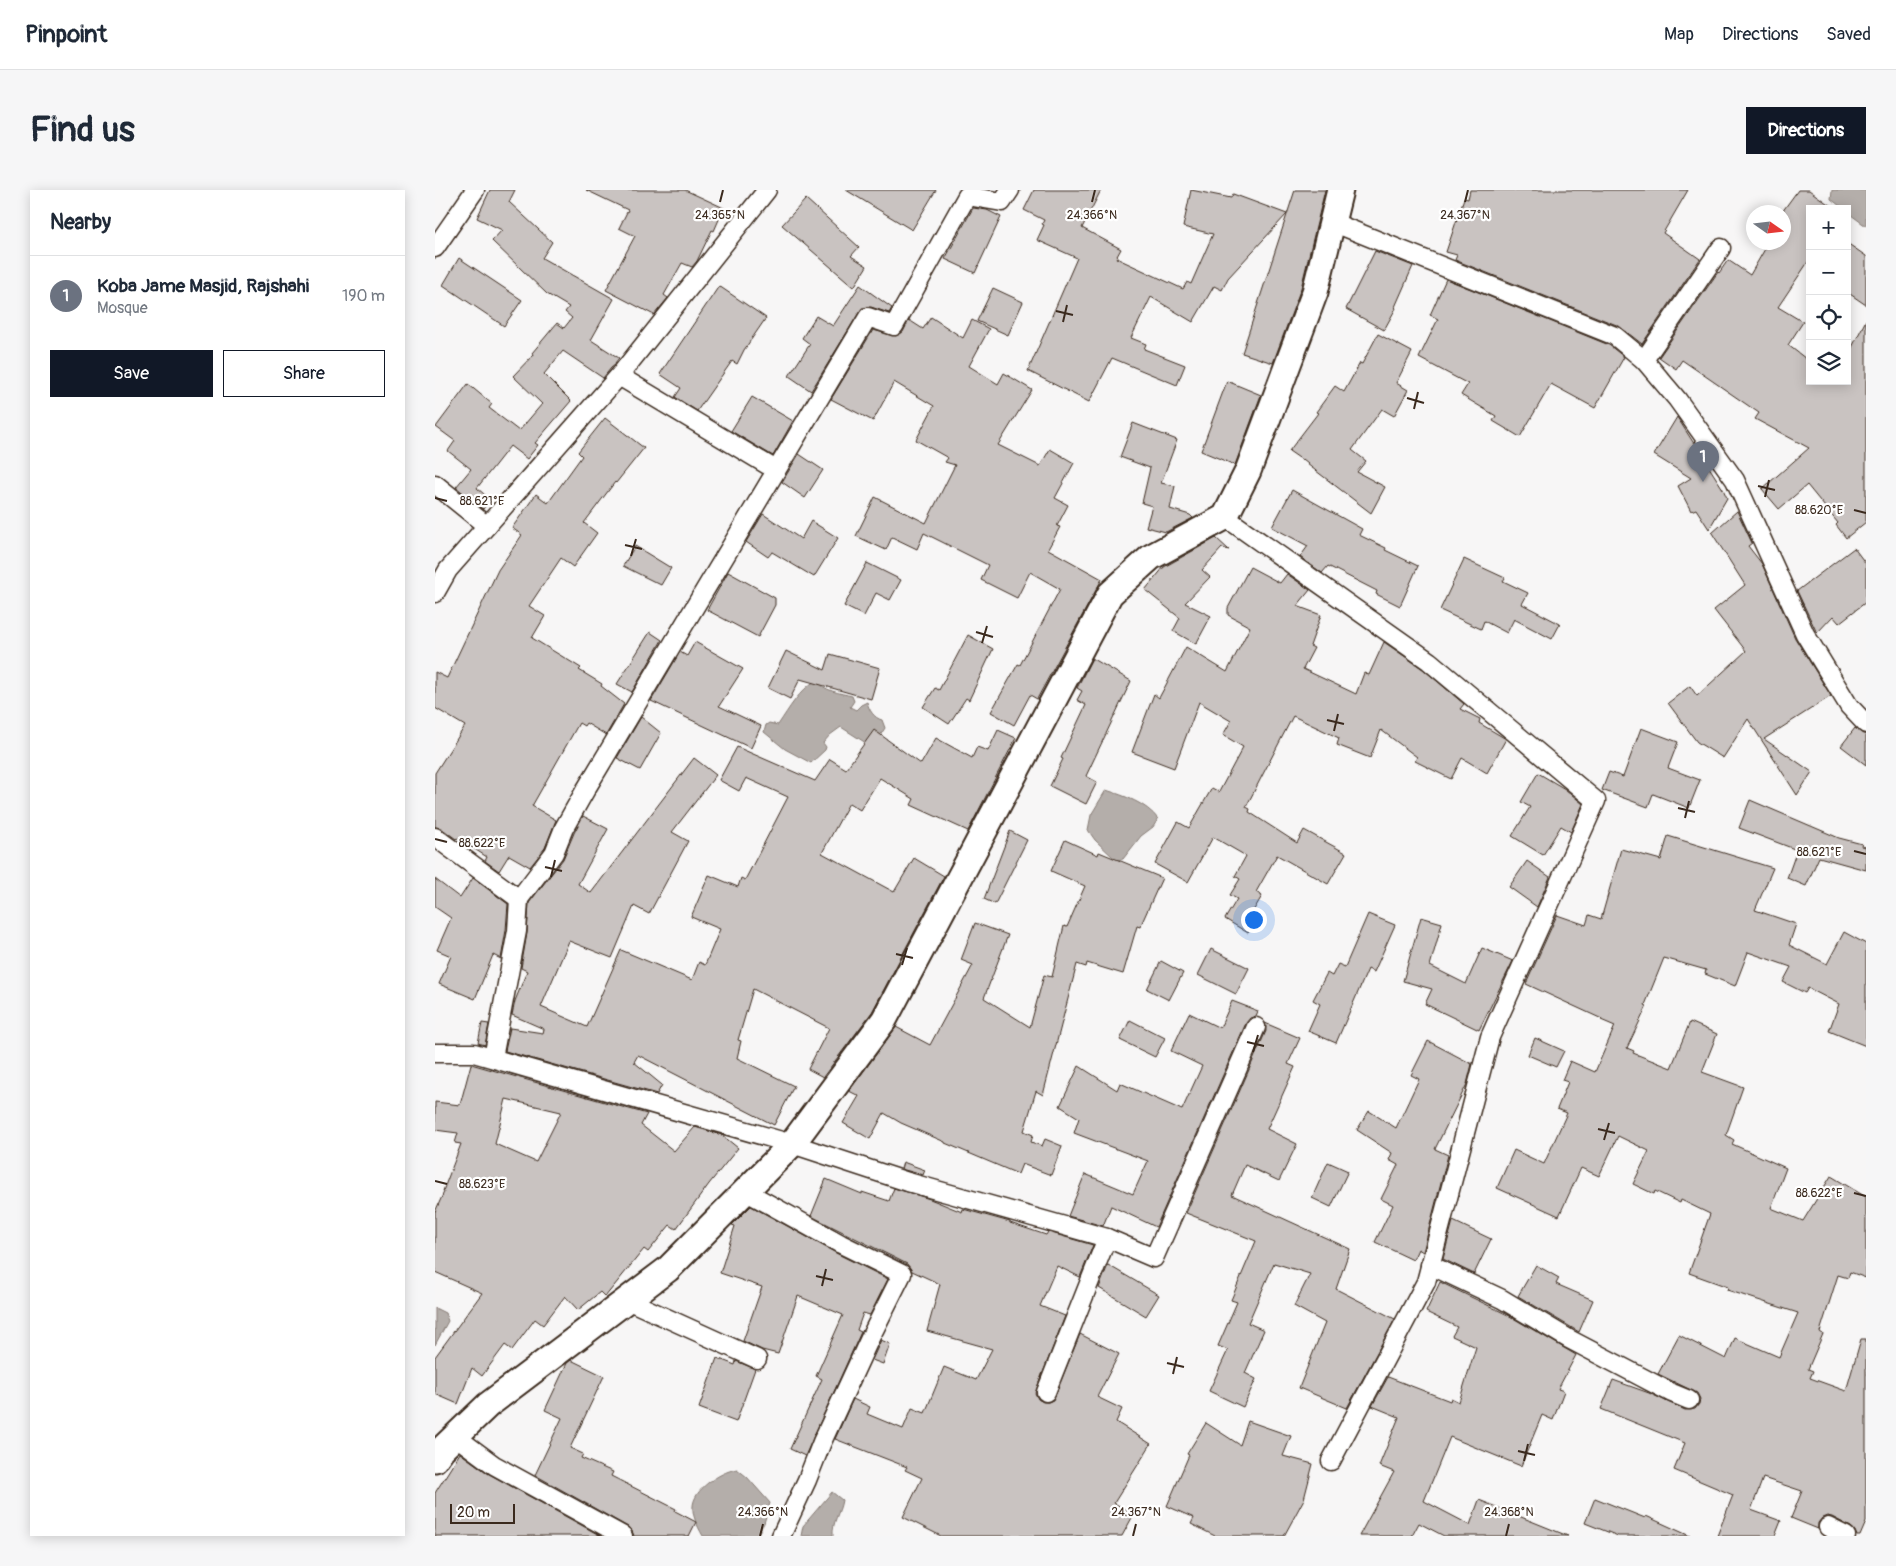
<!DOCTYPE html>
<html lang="en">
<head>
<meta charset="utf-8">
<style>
	:root { --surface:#fff; --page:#f6f6f7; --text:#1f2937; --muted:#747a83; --line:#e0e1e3; --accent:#111827 }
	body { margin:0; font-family:Pangolin,sans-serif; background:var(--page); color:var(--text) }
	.controls { position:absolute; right:15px; top:15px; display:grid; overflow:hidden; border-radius:0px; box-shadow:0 2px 12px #0003 }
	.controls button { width:45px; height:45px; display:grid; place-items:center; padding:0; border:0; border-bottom:1px solid var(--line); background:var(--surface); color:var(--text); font:25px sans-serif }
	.compass { position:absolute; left:1311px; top:15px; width:45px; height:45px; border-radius:50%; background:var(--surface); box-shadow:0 2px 12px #0003; rotate:104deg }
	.scale { position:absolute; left:15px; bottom:12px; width:65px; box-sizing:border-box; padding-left:5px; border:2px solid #3b2a1e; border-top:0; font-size:14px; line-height:18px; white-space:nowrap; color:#3b2a1e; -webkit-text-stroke:4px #fff; paint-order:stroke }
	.you { position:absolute; left:818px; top:729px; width:18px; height:18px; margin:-12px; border:4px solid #fff; border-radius:50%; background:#1a73e8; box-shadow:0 0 0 8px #1a73e833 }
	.badge { display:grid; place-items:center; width:32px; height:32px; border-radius:50%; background:var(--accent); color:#fff; font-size:16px; font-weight:700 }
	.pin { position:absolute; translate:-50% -41px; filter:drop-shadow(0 1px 2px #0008) }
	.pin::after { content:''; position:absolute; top:26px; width:18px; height:15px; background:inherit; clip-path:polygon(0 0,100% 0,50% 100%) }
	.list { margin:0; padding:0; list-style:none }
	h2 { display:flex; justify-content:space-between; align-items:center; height:65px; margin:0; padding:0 20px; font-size:21px }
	h2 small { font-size:16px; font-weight:400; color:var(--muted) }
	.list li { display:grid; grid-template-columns:32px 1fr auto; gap:15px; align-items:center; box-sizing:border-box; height:80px; padding:0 20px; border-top:1px solid var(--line) }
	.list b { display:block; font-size:19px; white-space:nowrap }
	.list p { margin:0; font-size:16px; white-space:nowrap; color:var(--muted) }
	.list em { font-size:16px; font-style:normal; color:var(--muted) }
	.actions { display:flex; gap:10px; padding:15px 20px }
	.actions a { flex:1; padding:11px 0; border:1px solid var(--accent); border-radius:0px; text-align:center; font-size:18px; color:var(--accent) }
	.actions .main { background:var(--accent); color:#fff }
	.icon { flex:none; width:28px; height:28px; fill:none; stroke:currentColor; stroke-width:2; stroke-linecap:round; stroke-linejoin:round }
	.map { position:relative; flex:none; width:1431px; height:1346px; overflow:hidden; border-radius:0px }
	header { display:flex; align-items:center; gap:30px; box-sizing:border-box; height:70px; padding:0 25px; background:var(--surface); border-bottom:1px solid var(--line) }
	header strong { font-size:24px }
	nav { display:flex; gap:28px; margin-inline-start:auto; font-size:18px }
	.intro { display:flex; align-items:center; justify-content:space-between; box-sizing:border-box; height:120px; padding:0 30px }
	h1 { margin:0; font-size:35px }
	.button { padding:12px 22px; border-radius:0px; background:var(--accent); color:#fff; font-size:18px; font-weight:700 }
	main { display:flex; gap:30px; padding:0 30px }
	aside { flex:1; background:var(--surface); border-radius:0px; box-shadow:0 2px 12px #0003 }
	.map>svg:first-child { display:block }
	.water { fill:#b4aeaa; stroke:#847972 }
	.building { fill:#c9c3c1; stroke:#3b2a1e; fill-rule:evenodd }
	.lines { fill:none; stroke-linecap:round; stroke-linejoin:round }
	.minor-casing { stroke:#3b2a1e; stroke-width:21 }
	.secondary-casing { stroke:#3b2a1e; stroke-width:29 }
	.minor { stroke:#fff; stroke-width:18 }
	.secondary { stroke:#fff; stroke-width:25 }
	.ticks { fill:none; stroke:#3b2a1e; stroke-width:2 }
	.ticks-label { font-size:12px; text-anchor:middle; fill:#3b2a1e; stroke:#fff; stroke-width:4.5; stroke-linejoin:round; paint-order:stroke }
</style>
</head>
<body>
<header>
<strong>Pinpoint</strong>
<nav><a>Map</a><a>Directions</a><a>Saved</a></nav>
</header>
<div class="intro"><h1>Find us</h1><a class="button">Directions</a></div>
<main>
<aside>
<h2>Nearby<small></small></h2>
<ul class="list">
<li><span class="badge" style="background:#6b7280">1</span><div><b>Koba Jame Masjid, Rajshahi</b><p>Mosque</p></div><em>190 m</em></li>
</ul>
<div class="actions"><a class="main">Save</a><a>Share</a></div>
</aside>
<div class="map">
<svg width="1431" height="1346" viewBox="0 0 1431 1346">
	<rect width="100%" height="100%" fill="#f7f6f6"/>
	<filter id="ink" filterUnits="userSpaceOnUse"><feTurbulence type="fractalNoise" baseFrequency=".02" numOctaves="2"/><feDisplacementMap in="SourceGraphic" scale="10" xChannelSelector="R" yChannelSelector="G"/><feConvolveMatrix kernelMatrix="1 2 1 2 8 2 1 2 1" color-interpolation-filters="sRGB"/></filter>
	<g filter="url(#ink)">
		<g class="water">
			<path d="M1397 0H1431V36L1412 22V19H1409L1396 9Z"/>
			<path d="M382 490C388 501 405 503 417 506L419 511 415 517 421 520 426 515 432 512C434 520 439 528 447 530L450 538 441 552 431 553 406 537 395 545 388 553 391 557 390 560 376 573 350 559 329 542 331 535 334 533 343 535C354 519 364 500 382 490Z"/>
			<path d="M671 600C690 606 711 613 723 629L718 637 706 646 688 669 681 670 660 650 653 640 656 625Z"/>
			<path d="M0 1118 10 1123 13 1131 0 1155Z"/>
			<path d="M302 1279 312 1287 335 1313 329 1333 322 1346H268C255 1323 252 1310 274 1292 283 1286 291 1281 302 1279Z"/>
			<path d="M397 1302 407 1310C405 1323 397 1332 398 1346H366L368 1336Z"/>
		</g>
		<g class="building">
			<path d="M55 0H80L74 12 117 52 107 68 179 109 156 150 184 168 168 188 128 161 109 184 136 211 100 253 103 255 92 269 75 256 42 298 56 310 48 319 21 297 36 279 13 261 20 251 1 237 33 194 57 214 54 218 84 241 107 214 78 186 98 165 97 163 122 133 129 138 137 128 130 122 134 117 112 104 57 51 67 40 42 28Z"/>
			<path d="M151 0H250L289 18 279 41 277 40 262 71 257 77 247 73 229 105 233 108 219 125 171 100 200 46 184 38 193 20Z"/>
			<path d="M411 0H501L477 40Z"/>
			<path d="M599 0H666L647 38 686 59 681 68 748 99 752 92 756 94 778 44 748 37 756 0 796 8 798 4 852 24 793 88 787 100 779 96 758 132 716 107 696 148 711 154 709 159 750 175 742 195 677 168 654 212 593 181 642 68 602 50 609 35 607 34 609 30 589 20Z"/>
			<path d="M860 0H890L866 98 838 173 807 163Z"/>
			<path d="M1035 0H1253L1228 43 1265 69 1207 154 1184 136 1020 70 1022 65 1011 62 1029 8 1033 9Z"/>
			<path d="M1363 0H1374L1400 19H1375V69L1343 117 1368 132 1353 155 1375 172V191H1412V167L1431 130V332L1411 348 1401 335 1403 333 1372 295 1344 319 1327 299 1374 258 1320 229 1324 223 1247 170 1241 179 1224 167 1283 82 1284 83 1293 70 1315 85 1334 52H1348V22H1347Z"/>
			<path d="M371 9 424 57 416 66 432 76 419 97 347 35Z"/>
			<path d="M538 18 552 20 566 27 540 83 510 69Z"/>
			<path d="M1412 53 1431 66V115L1412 102Z"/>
			<path d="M940 61 978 76 960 117 961 118 949 140 911 119Z"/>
			<path d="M24 68 87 110 69 136 8 95Z"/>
			<path d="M1011 89 1174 155 1189 167 1160 218 1116 194 1085 247 1058 231 1061 226 1026 205 1033 194 984 168 1003 129 995 125Z"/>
			<path d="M425 95 457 118 454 123 436 117 427 118 376 201 354 186 375 154 367 148 381 126 398 136Z"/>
			<path d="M284 96 331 128 309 160 302 174 297 171 262 221 240 207 246 198 225 184Z"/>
			<path d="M558 98 588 112 573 145 542 131Z"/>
			<path d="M496 127 528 148 537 130 554 139 534 176 563 194 569 183 597 200 563 255 605 276 615 259 639 273 620 308 633 315 622 336 625 337 613 359 667 389 602 509 595 505 579 535 556 522 583 474 585 475 625 399 595 382 582 408 546 390 553 375 489 343 482 359 457 347 451 360 421 346 440 307 491 333 520 275 510 272 513 268 481 250 499 216 459 192 438 231 396 209 438 140 461 146 468 142 474 130 488 139Z"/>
			<path d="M943 144 977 162 961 193 973 200 959 226 947 219 917 260 931 271 922 282 950 297 936 323 872 274 873 273 868 269 867 270 854 261 883 223 881 222 900 196 909 202 925 173 927 174Z"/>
			<path d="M792 191 826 205 800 275 766 261Z"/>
			<path d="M317 207 358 231 338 266 296 241Z"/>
			<path d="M1242 227 1288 299 1292 308 1274 339 1261 319 1256 321 1243 296 1256 288 1219 265Z"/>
			<path d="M170 228 209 258 181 293 180 292 149 333 162 343 138 377 126 368 94 416 110 426 97 448 146 478 144 480 167 494 166 496 189 514 171 545 151 533 149 536 144 533 97 616 121 630 110 658 95 677 74 665 64 681 50 671 52 667 22 648 21 649 6 638 0 637V583L30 536 0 518V482L12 488 63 380 87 345 77 338 101 304 113 313 147 266 143 262Z"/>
			<path d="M698 233 742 250 726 293 740 296 735 319 755 325 758 328 731 342 711 337 717 316 707 313 715 278 685 267Z"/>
			<path d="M364 264 388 280 370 308 347 292Z"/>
			<path d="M857 300 927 339 924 345 951 358 950 360 983 376 965 416 941 404 942 401 893 376 887 383 865 367 873 356 837 337Z"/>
			<path d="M1302 321 1317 353 1313 356 1327 374 1360 448 1396 506 1329 549 1377 582 1362 605 1313 529 1288 568 1262 552 1233 513 1255 496 1262 506 1311 461 1279 420 1310 395 1277 343Z"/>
			<path d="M328 324 366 349 376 331 403 348 379 387 337 362 333 367 311 352Z"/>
			<path d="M781 348 794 360 787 358 767 380 775 387 750 413 776 426 761 454 738 441 745 428 710 400 729 377Z"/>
			<path d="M200 356 236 378 226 395 188 376Z"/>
			<path d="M1419 358 1431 374V412L1404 433 1398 426 1382 443 1362 401Z"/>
			<path d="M1029 369 1070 388 1068 391 1093 403 1087 414 1125 434 1117 449 1079 429 1072 443 1049 431 1046 439 1005 420Z"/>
			<path d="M432 373 466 390 455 410 441 403 429 426 409 416Z"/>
			<path d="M815 377 845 393 852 384 875 400 862 416 886 425 875 456 879 458 868 479 921 504 929 483 934 485 949 452 988 479 1029 514 1025 519 1045 529 1044 533 1071 549 1052 583 1027 568 1016 589 980 571 982 567 946 540 935 568 902 555 904 548 858 526 811 617 815 619 814 622 862 653 869 640 911 663 893 694 842 665 821 702 827 706 817 723 823 726 813 743 790 729 802 709 795 705 805 689 800 686 811 666 778 647 753 692 720 674 743 632 754 638 777 598 784 602 808 557 788 545 796 531 764 512 739 578 697 562 719 504 724 508 751 457 792 482 815 437 793 425V418Z"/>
			<path d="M293 382 340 408V415L323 447 272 420Z"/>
			<path d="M215 442 227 450 197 502 182 494Z"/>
			<path d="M533 445 558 459 534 510 531 508 514 534 488 517 500 498 504 500Z"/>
			<path d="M260 452 308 479 284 516 326 536 316 558 216 511 245 462 252 466Z"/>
			<path d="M351 461 390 480 395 464 445 478 436 509 365 489 355 509 333 498Z"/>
			<path d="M657 468 696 491 651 586 662 592 651 614 615 596 628 569 626 568 651 515 642 510 647 501 642 498Z"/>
			<path d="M206 527 226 543 205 580 182 568Z"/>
			<path d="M1206 538 1243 552 1233 578 1265 590 1254 618 1218 604 1213 617 1167 600 1174 582 1188 587Z"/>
			<path d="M1420 538 1428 544H1431V575L1406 556Z"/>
			<path d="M439 540 486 574 501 548 537 568 542 557 553 561 563 540 581 548 533 641 476 615 479 609 445 588 425 620 414 613 387 663 459 702 479 668 509 686 437 822 388 887 373 879 394 838 318 799 303 850 306 851 302 868 359 896 339 935 203 865 199 872 227 895 222 904 70 861 75 838 108 843 109 839 77 825 80 811 92 781 86 778 92 743 94 713 128 669 139 643 148 626 173 639 143 694 156 703 259 568 281 585 237 642 253 651 214 724 199 716 177 768 134 751 106 817 152 837 186 760 257 790 264 772 270 775 285 739 256 727 274 685 303 697 306 688 310 690 353 607 311 588 304 601 284 590 302 557 380 591 395 569 411 579Z"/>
			<path d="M1103 583 1130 599 1148 614 1136 642 1126 636 1108 665 1077 646 1095 617 1086 612Z"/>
			<path d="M1315 610 1404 648 1427 654 1426 656 1431 657V680L1384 667 1371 696 1352 688 1362 660 1304 638Z"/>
			<path d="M575 641 592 650 560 714 549 709Z"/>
			<path d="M1233 646 1338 678 1320 720 1361 734 1354 755 1392 774 1409 742 1431 754V856L1394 841 1404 814 1373 798 1370 803 1348 792 1356 777 1313 762 1300 796 1270 784 1271 780 1229 768 1210 815 1212 816 1192 858 1199 861 1198 863 1236 878 1255 832 1282 844 1267 882 1308 897 1291 945 1299 950 1297 954 1351 978 1336 1018 1368 1031 1396 986 1431 1007V1088L1415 1082 1413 1088 1403 1085 1385 1142 1388 1144 1373 1179 1378 1181 1375 1188 1411 1201 1426 1149H1431V1332L1425 1346H1422L1420 1341 1416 1337 1397 1327 1392 1326 1387 1328 1383 1333V1339L1356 1328 1367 1301 1328 1288 1316 1320 1346 1331 1340 1346H1282L1298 1305 1239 1280 1250 1253 1166 1219 1178 1190 1214 1203 1250 1220 1260 1219 1264 1214 1265 1209 1262 1203 1223 1184 1244 1145 1291 1169 1300 1148 1344 1167 1363 1123 1292 1100 1293 1097 1254 1083 1275 1024 1246 1010 1245 1013 1220 1001 1219 1004 1198 994 1214 961 1183 946 1164 986 1146 978 1124 1026 1062 998 1079 960 1109 974 1132 923 1122 919 1133 892 1127 890 1135 871 1160 882 1180 836 1166 830 1167 829 1091 794 1122 725 1151 735 1154 725 1166 729 1186 659 1226 670Z"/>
			<path d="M630 650 663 665 664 662 727 688 705 737 702 736 688 784 652 773 651 777 642 774 608 905 601 901 589 941 598 945 596 952 607 956 610 949 627 956 616 985 587 974 583 984 510 953V952L466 933 449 923 435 949 408 933 424 906 414 901 461 837 495 855 538 775 526 770 540 733 573 745 549 808 595 837 609 785 617 787 629 736 632 737 650 696 616 681Z"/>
			<path d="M1092 671 1115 687 1102 717 1074 697Z"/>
			<path d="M38 688 73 714 71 740 66 769 58 765 40 809 4 794 16 766 2 760 16 728 0 717V689L25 708Z"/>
			<path d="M933 724 960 735 939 782 933 779 901 853 873 841 885 814 878 810 892 783 897 786 903 774 910 777Z"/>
			<path d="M986 727 1007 733 995 776 1031 794 1047 758 1078 771 1044 840 990 814 997 799 968 791Z"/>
			<path d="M776 759 814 778 801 804 763 785Z"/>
			<path d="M726 771 748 783 734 810 712 799Z"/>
			<path d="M797 811 823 821 821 826 815 828 811 833 721 1037 676 1016 668 1036 633 1026 650 984 698 1004 713 971 639 943 644 928 625 916 644 876 682 900 685 893 747 920 767 876 736 861 754 823 785 838Z"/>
			<path d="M695 830 730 848 720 867 685 850Z"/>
			<path d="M47 833 54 834 50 855 43 853Z"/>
			<path d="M830 833 865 848 853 874 860 877 832 939 862 954 844 991 810 975 797 1005 915 1059 901 1099 960 1129 912 1218 864 1198 890 1133 859 1116 875 1084 839 1073 813 1133 829 1140 810 1183 821 1189 808 1217 774 1201 793 1160 783 1156 802 1112 796 1110 821 1051 751 1023 831 841Z"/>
			<path d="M1100 848 1129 861 1121 877 1093 865Z"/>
			<path d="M993 851 1037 874 1032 894 1000 959 1013 965 988 1062 983 1059 978 1070 940 1052 958 1015 946 1009 963 975 954 970 957 963 922 940 934 921 961 938 984 889 976 885Z"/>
			<path d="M36 874 212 924 206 935 239 961 260 937 287 945 303 958 274 994 241 1039 235 1035 213 1062 209 1059 170 1107 165 1102 143 1120 130 1106 108 1135 100 1129 77 1160 70 1155 47 1186 37 1178 23 1214 0 1204V1167L47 1103 0 1082V1022L9 1002 8 1001 26 954 20 953 23 943 0 940V912L25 915ZM71 909 126 922 101 972 60 954Z"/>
			<path d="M468 972 490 980 488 985 466 979Z"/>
			<path d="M893 972 913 981 896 1017 877 1008Z"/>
			<path d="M391 989 427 1004V1002L454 1011 459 998 495 1009 527 1022 528 1019 575 1032V1033L611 1045 613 1042 658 1055 645 1087 622 1076 605 1116 630 1126 600 1203 603 1209 608 1212H613L618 1210 645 1144 684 1164 662 1207 687 1219 681 1232 716 1254 679 1313 699 1324 687 1346H506L468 1327 487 1288 470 1280 472 1277 400 1249 418 1209 435 1217 432 1224 468 1239 477 1218 490 1223 509 1177 541 1190 557 1159 492 1141 505 1094 477 1081 472 1074 376 1026Z"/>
			<path d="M316 1016 401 1063 453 1089 435 1125 428 1123 422 1140 426 1142 370 1266 355 1259 387 1189 381 1186 408 1125 363 1106 343 1164 327 1160 308 1151 327 1097 285 1083 300 1036 297 1035Z"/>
			<path d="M1018 1031 1056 1049 1039 1084 1008 1069Z"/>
			<path d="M673 1075 724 1105 711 1126 664 1098Z"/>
			<path d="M1101 1075 1124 1088 1121 1094 1158 1110 1144 1142 1083 1106Z"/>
			<path d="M1005 1092 1073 1125 1141 1165 1123 1199 1129 1201 1118 1230 1107 1225 1086 1276 1015 1247 989 1311 1035 1335 1044 1310 1133 1346H1009L984 1333 977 1346H924L959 1282 944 1276 964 1227 937 1216 953 1187 1015 1211 1016 1208 1024 1212 1041 1157 1017 1146 1022 1137 991 1122Z"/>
			<path d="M446 1150 455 1154 448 1174 437 1170Z"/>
			<path d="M282 1168 300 1175 301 1171 320 1179 301 1232 264 1218Z"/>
			<path d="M136 1170 169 1186 135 1258 148 1264 146 1268 178 1282 176 1286 241 1319 240 1321 261 1332 254 1346H199L197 1341 193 1337 100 1285 127 1228 110 1220 132 1173Z"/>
			<path d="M813 1231 856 1246 848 1266 878 1274 869 1309 849 1346H780L756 1334 759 1328 732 1316 754 1265 752 1264 771 1233 805 1255Z"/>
			<path d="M25 1263 54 1284 166 1346H0V1303Z"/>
			<path d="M1160 1308 1210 1328 1211 1326 1255 1346H1183L1150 1333Z"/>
		</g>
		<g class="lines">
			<g class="minor-casing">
				<g id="minor">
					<path d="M897 32 1180 146 1209 170 1242 209 1300 290 1370 444 1414 516 1431 534"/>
					<path d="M0 58 40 0"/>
					<path d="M1209 170 1286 58"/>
					<path d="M184 186 341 280"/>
					<path d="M0 294 52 336"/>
					<path d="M790 327 994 471 1161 611 1055 847 991 1092 896 1271"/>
					<path d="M0 403 13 380 184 186 332 0"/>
					<path d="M0 647 84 709"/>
					<path d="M0 863H39L357 954 473 992 672 1048 719 1068 821 837"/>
					<path d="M58 868 82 741 84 709 119 663 129 638 151 599 433 127 459 136 532 6 567 12 575 0"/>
					<path d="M310 1001 406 1054 467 1084 435 1148 387 1252 372 1290 346 1346"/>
					<path d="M995 1075 1067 1109 1134 1149 1237 1203 1254 1210"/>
					<path d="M192 1110 322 1169"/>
					<path d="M611 1202 672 1048"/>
					<path d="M20 1246 59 1275 188 1346"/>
					<path d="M1393 1337 1411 1346"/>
				</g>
			</g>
			<g class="secondary-casing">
				<path id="secondary" d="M0 1269 7 1259 53 1215 233 1079 357 954 449 830 675 404 716 367 790 327 813 281 880 102 905 0"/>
			</g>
			<use href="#minor" class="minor"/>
			<use href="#secondary" class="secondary"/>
		</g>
	</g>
	<path class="ticks" d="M285 12 288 0M657 12 660 0M1030 12 1033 0M621 121 638 125M628 132 632 115M972 208 989 213M979 219 983 202M1323 296 1340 300M1330 307 1334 290M0 308 12 311M1419 320 1431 323M190 355 207 359M196 366 201 349M541 442 558 447M547 453 552 436M892 530 909 534M899 541 903 524M1243 618 1260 622M1250 628 1254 611M0 649 12 652M1419 661 1431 664M110 677 127 681M116 687 120 670M461 764 478 768M467 775 472 758M812 852 829 856M818 862 823 845M1163 939 1180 943M1169 950 1174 933M0 991 12 994M1419 1003 1431 1006M381 1086 398 1090M387 1096 391 1079M732 1173 749 1177M738 1184 742 1167M1083 1261 1100 1265M1089 1271 1093 1254M325 1346 328 1334M698 1346 701 1334M1071 1346 1074 1334"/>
	<g class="ticks-label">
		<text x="285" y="29">24.365°N</text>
		<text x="657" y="29">24.366°N</text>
		<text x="1030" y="29">24.367°N</text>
		<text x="47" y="315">88.621°E</text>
		<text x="1384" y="324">88.620°E</text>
		<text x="47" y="657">88.622°E</text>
		<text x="1384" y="666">88.621°E</text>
		<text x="47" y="998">88.623°E</text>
		<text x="1384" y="1007">88.622°E</text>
		<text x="328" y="1326">24.366°N</text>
		<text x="701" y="1326">24.367°N</text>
		<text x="1074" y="1326">24.368°N</text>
	</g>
</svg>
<div class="controls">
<button>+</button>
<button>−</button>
<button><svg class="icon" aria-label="locate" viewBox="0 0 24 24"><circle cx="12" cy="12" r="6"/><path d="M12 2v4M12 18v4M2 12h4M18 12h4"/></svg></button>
<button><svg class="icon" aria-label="layers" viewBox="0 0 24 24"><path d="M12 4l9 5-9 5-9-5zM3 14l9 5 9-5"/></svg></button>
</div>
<svg class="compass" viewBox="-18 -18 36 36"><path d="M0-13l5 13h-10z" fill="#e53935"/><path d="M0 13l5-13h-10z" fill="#747a83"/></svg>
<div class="scale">20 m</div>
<div class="you"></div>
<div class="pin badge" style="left:1268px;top:292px;background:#6b7280">1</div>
</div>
</main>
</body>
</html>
